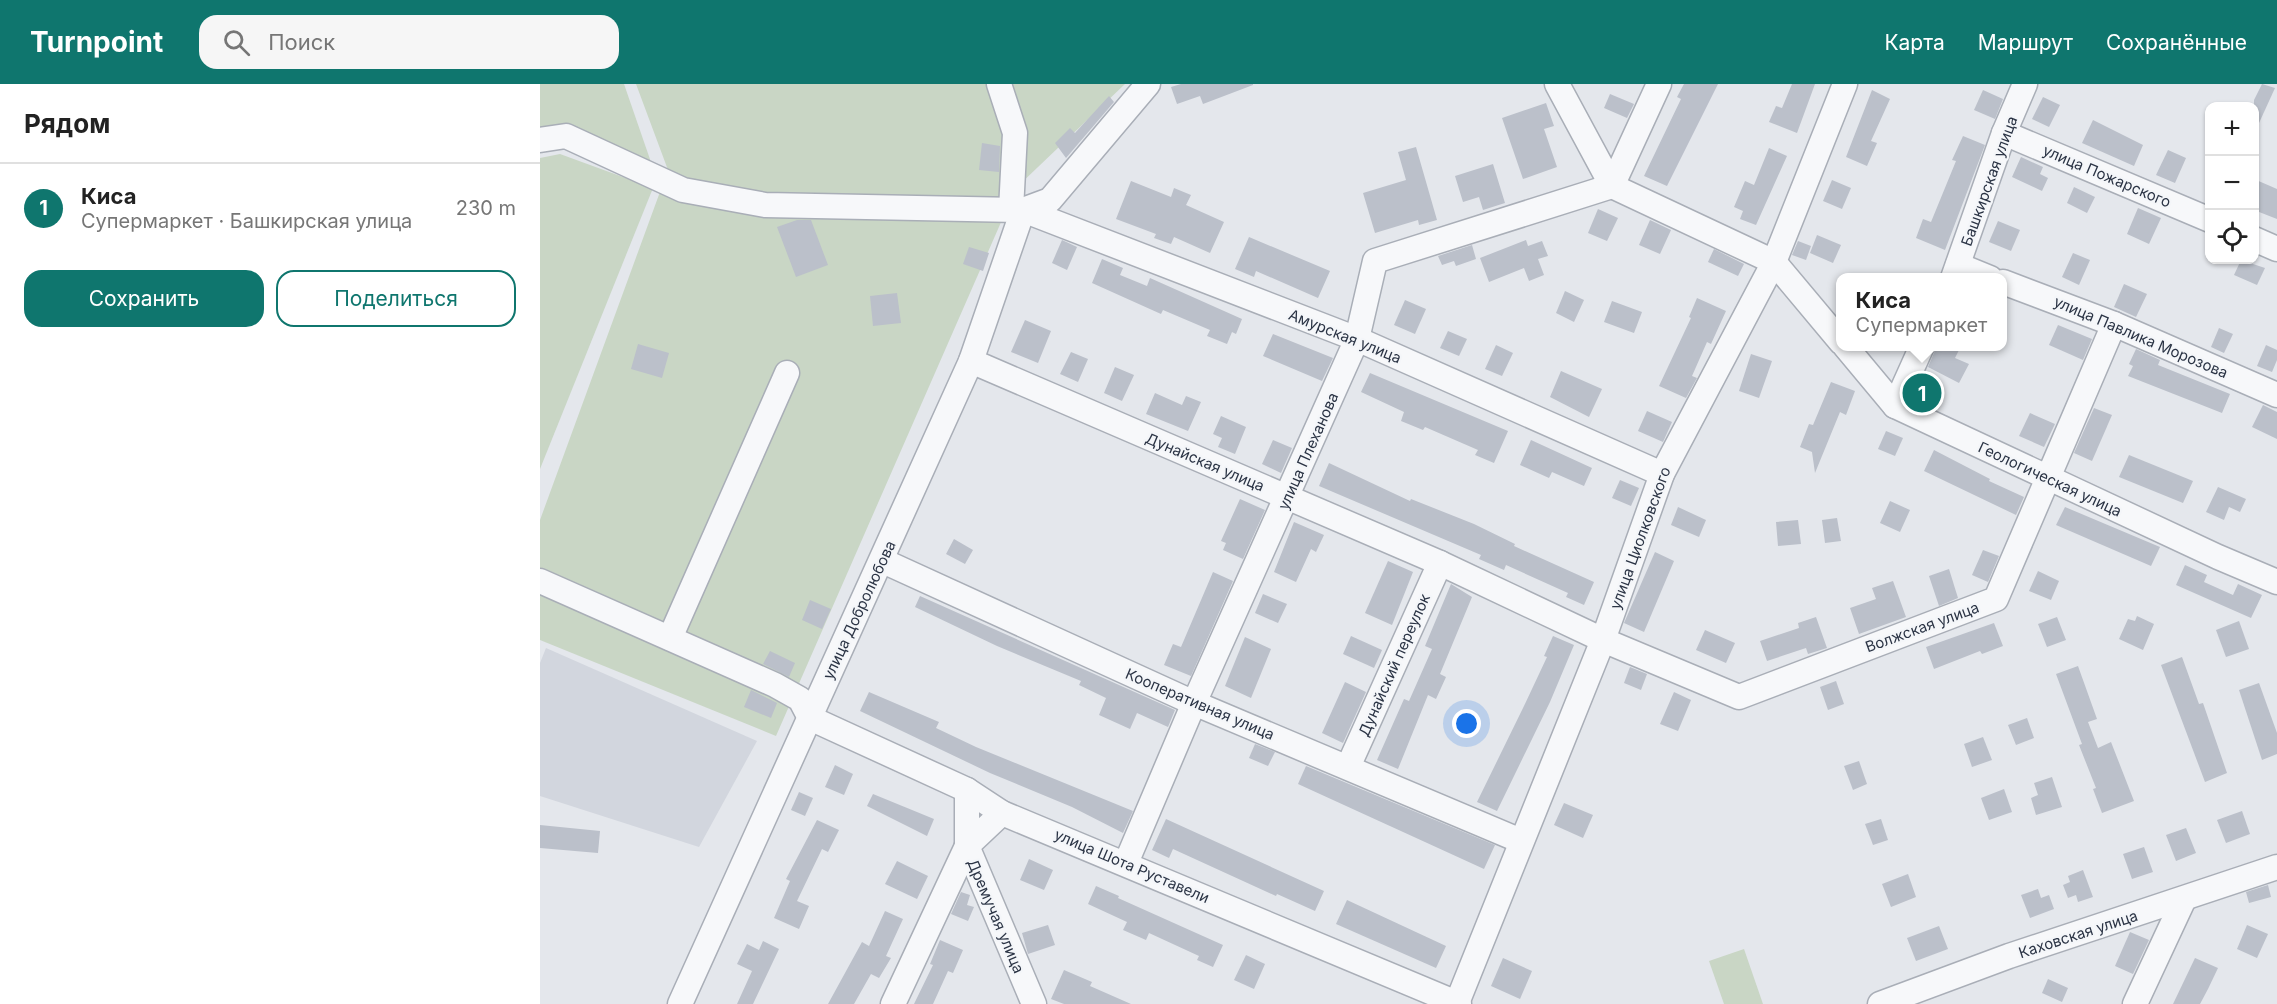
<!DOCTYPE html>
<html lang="ru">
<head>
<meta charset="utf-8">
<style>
	:root { --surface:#fff; --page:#f6f6f6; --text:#222; --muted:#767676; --line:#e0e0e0; --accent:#0f766e }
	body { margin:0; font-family:Inter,sans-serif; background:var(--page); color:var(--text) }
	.controls { position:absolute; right:18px; top:18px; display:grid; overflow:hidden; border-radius:12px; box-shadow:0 2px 4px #0004 }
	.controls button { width:54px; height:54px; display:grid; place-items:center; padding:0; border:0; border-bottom:2px solid var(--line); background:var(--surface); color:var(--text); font:30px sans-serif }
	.you { position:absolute; left:927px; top:640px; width:21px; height:21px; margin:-15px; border:4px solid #fff; border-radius:50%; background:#1a73e8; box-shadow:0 0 0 9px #1a73e833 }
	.badge { display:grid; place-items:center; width:39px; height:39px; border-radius:50%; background:var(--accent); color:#fff; font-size:20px; font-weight:700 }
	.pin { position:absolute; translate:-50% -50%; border:3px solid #fff; box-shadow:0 2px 6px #0006 }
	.popup { position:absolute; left:1296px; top:189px; width:171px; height:78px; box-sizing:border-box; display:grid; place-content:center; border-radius:12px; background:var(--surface); filter:drop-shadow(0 2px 4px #0005); font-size:20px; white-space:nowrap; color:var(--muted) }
	.popup b { font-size:22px; color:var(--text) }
	.popup::after { content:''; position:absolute; left:50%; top:100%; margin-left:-12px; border:12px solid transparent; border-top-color:var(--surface) }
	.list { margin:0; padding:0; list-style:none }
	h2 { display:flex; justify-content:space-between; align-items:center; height:78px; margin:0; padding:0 24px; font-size:26px }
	h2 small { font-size:20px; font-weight:400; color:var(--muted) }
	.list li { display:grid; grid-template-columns:39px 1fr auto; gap:18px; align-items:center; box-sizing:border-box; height:90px; padding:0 24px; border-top:2px solid var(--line) }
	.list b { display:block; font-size:22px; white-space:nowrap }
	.list p { margin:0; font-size:20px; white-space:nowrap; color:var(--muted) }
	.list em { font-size:20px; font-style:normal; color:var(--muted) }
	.actions { display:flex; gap:12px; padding:18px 24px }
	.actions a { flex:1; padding:14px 0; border:2px solid var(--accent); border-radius:18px; text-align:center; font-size:21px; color:var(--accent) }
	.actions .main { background:var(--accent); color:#fff }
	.icon { flex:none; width:33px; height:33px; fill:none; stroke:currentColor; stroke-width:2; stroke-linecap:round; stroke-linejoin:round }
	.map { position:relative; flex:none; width:1737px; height:920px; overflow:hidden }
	header { display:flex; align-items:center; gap:36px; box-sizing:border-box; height:84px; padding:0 30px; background:var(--accent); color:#fff }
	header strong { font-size:28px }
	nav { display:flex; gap:33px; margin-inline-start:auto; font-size:21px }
	.search { width:420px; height:54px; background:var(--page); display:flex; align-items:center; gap:15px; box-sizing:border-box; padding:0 21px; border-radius:18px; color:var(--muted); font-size:22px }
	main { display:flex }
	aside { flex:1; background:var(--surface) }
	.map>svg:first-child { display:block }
	.built { fill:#d2d6de }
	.green { fill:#c9d6c5 }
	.building { fill:#bbc0ca }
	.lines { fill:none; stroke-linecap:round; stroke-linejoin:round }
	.minor-casing { stroke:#a9aeb7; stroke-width:27 }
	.minor { stroke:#f7f8fa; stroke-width:24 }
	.labels { text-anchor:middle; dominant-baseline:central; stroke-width:4.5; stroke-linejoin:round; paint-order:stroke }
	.street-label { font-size:15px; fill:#2b3445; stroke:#f4f6f9 }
</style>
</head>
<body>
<header>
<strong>Turnpoint</strong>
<div class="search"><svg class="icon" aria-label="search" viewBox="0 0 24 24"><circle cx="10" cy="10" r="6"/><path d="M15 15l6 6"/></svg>Поиск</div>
<nav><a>Карта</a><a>Маршрут</a><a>Сохранённые</a></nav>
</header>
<main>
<aside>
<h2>Рядом<small></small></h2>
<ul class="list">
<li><span class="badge">1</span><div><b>Киса</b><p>Супермаркет · Башкирская улица</p></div><em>230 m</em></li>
</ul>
<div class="actions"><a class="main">Сохранить</a><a>Поделиться</a></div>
</aside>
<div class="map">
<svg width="1737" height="920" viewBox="0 0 1737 920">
	<rect width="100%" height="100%" fill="#e4e7ec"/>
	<path class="built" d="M6 564 217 657 159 763 0 712V579Z"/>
	<g class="green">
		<path d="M0 0H84L113 84 0 45Z"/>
		<path d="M96 0H585L476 104 236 652 0 556V436L128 86Z"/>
		<path d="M20 70 113 104 0 385V74Z"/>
		<path d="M1204 865 1223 920H1184L1169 877Z"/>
	</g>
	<g class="building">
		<path d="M641 0H713V1L663 20 660 12 637 20 631 3Z"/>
		<path d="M1144 0H1178L1127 102 1104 92 1141 15 1137 13Z"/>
		<path d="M1252 0H1275L1257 49 1229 38 1236 22 1242 24Z"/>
		<path d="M1722 0 1735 4 1714 50V16Z"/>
		<path d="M1332 6 1350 15 1331 57 1337 59 1327 82 1306 73Z"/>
		<path d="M1443 6 1463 15 1455 35 1434 26Z"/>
		<path d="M1070 10 1094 20 1087 34 1064 24Z"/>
		<path d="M569 12 574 18 526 74 515 59 530 44 535 49Z"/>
		<path d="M1503 13 1520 21 1509 43 1492 35Z"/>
		<path d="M1006 19 1014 42 1004 45 1017 83 983 95 962 34Z"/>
		<path d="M1553 36 1603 61 1594 82 1542 59Z"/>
		<path d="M1423 52 1445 61 1405 166 1376 154 1383 135 1391 138 1416 77 1412 76Z"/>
		<path d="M442 59 460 62 459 88 439 86Z"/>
		<path d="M876 63 897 136 879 141 878 136 835 149 823 109 866 96 858 68Z"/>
		<path d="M1229 64 1247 72 1216 141 1200 135 1203 127 1194 123 1205 97 1214 101Z"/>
		<path d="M1628 66 1646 74 1635 99 1616 91Z"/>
		<path d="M1481 73 1503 83 1500 90 1508 94 1502 107 1472 93Z"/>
		<path d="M953 80 965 119 943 126 939 113 923 118 915 92Z"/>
		<path d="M1714 95 1737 105V135L1714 126Z"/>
		<path d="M1292 96 1311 104 1302 125 1283 117Z"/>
		<path d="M591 97 631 113 634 104 651 111 646 121 684 138 670 169 634 153 631 160 614 154 616 150 576 135Z"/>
		<path d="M1534 103 1555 113 1547 129 1527 119Z"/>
		<path d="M1598 124 1621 134 1609 160 1587 150Z"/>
		<path d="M1058 125 1078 134 1067 157 1048 149Z"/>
		<path d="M257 136H271L288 181 256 193 237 143Z"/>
		<path d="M1110 136 1131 146 1120 170 1099 161Z"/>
		<path d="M1458 137 1480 146 1471 167 1449 158Z"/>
		<path d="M1277 151 1301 161 1293 179 1270 169Z"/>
		<path d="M709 153 790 187 778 214 716 187 714 193 695 185Z"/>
		<path d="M522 156 537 163 527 186 512 179Z"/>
		<path d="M986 156 988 162 1002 157 1008 172 998 175 1004 191 989 197 984 184 949 198 940 174Z"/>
		<path d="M1258 157 1271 162 1266 176 1252 171Z"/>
		<path d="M932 161 936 175 916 182 914 177 902 181 898 172Z"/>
		<path d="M429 163 449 169 443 187 423 180Z"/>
		<path d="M1174 165 1204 180 1198 192 1168 178Z"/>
		<path d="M1533 169 1550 176 1539 201 1522 193Z"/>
		<path d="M562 175 583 184 580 191 607 202 610 194 702 235 696 250 692 248 687 260 667 252 670 246 623 226 621 230 552 199Z"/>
		<path d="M1701 176 1725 184 1717 201 1694 191Z"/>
		<path d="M1584 200 1607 210 1596 233 1574 223Z"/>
		<path d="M1025 207 1044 216 1034 238 1016 229Z"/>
		<path d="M357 209 361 239 333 242 330 212Z"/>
		<path d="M1157 214 1186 227 1171 260 1167 258 1152 292 1157 294 1146 314 1119 302 1151 234 1149 233Z"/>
		<path d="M865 216 886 225 875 250 854 241Z"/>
		<path d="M1072 217 1102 228 1094 249 1064 238Z"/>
		<path d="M485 236 511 247 498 279 471 268Z"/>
		<path d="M1518 241 1552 255 1543 276 1509 261Z"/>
		<path d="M1679 244 1693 250 1684 269 1671 263Z"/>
		<path d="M908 247 927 255 919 272 900 264Z"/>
		<path d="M733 250 793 274 782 297 723 272Z"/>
		<path d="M98 260 129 269 122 294 91 285Z"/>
		<path d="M956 261 973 269 962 292 945 285Z"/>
		<path d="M1726 261 1737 266V276L1732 288 1717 282Z"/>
		<path d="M1397 262H1411L1419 266 1415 274 1429 280 1419 299 1388 283Z"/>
		<path d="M1596 265 1620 276 1618 281 1690 310 1682 329 1588 292 1593 282 1589 280Z"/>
		<path d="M531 268 548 275 538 298 520 290Z"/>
		<path d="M1211 270 1232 277 1219 314 1199 307Z"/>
		<path d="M575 283 594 291 582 317 564 309Z"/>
		<path d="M1021 287 1062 305 1049 333 1010 313Z"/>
		<path d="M830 289 968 347 954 379 935 371 938 366 885 343 883 346 861 337 864 328 821 308Z"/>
		<path d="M1291 298 1315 307 1306 331 1300 328 1275 389 1272 368 1260 363 1269 340 1273 341Z"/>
		<path d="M615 309 642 321 646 312 661 318 648 347 606 330Z"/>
		<path d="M1723 321 1737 328V355L1712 343Z"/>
		<path d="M1554 324 1572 331 1552 377 1534 369Z"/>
		<path d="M1107 327 1132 338 1123 358 1098 347Z"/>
		<path d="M1490 329 1515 340 1504 363 1479 352Z"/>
		<path d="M681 332 706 343 695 370 678 363 682 354 673 350Z"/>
		<path d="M1346 347 1363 354 1355 372 1338 365Z"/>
		<path d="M733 356 752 364 741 389 722 380Z"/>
		<path d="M991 356 1052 384 1044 402 1012 388 1009 394 980 381Z"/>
		<path d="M1394 366 1450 395 1449 397 1484 413 1476 431 1384 387Z"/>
		<path d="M1589 371 1653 397 1643 419 1579 393Z"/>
		<path d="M789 379 870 417 871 415 934 440 975 460 974 462 1054 498 1044 521 1026 513 1028 509 966 481 964 486 939 475 941 471 779 402Z"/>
		<path d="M1080 396 1099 404 1091 422 1072 414Z"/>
		<path d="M1678 403 1706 415 1700 428 1689 423 1684 436 1666 428Z"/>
		<path d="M700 415 725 426 703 475 683 466 686 459 681 457Z"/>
		<path d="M1350 417 1370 426 1360 448 1340 439Z"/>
		<path d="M1138 423 1166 436 1159 453 1131 441Z"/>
		<path d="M1525 423 1620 463 1611 482 1516 441Z"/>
		<path d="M1297 434 1301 457 1285 459 1282 436Z"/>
		<path d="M1258 436 1261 460 1238 462 1236 438Z"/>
		<path d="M754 438 784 451 776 468 771 465 756 498 734 488Z"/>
		<path d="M414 455 433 466 425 480 406 470Z"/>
		<path d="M1443 466 1459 472 1448 498 1432 491Z"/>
		<path d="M1115 468 1134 477 1104 548 1084 539Z"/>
		<path d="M848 477 873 488 852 541 825 529Z"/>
		<path d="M1645 481 1667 491 1664 498 1693 511 1698 500 1722 511 1711 534 1636 501Z"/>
		<path d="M1409 485 1418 514 1399 522 1389 492Z"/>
		<path d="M1498 487 1519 497 1511 516 1489 507Z"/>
		<path d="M673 488 693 497 651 592 624 581 633 560 641 563Z"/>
		<path d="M1353 497 1366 533 1319 550 1310 524 1336 515 1332 504Z"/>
		<path d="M911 500 932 513 900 590 906 593 896 615 888 611 858 685 837 676 864 615 869 617 892 565 885 562Z"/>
		<path d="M723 510 747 520 738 539 715 529Z"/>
		<path d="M380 512 635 626 628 643 597 629 590 645 559 631 566 614 539 601 541 597 457 562 375 523Z"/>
		<path d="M270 516 291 525 282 545 262 536Z"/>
		<path d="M1597 532 1614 540 1603 566 1579 555 1588 535 1595 537Z"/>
		<path d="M1276 533 1287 564 1268 570 1266 564 1227 577 1220 557 1259 544 1258 539Z"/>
		<path d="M1517 533 1526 556 1507 563 1498 540Z"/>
		<path d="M1699 537 1709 565 1686 573 1676 546Z"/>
		<path d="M1454 539 1463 562 1442 570 1440 567 1394 585 1386 563Z"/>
		<path d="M1165 546 1195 559 1186 579 1156 566Z"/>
		<path d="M811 552 842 566 834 584 803 570Z"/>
		<path d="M1013 552 1034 561 1010 618 957 727 937 718 983 624 1007 573 1004 572Z"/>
		<path d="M705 553 731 565 711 614 685 602Z"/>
		<path d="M230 567 255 579 249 593 223 580Z"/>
		<path d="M1642 573 1659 620 1663 619 1687 689 1665 698 1621 581Z"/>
		<path d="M1538 582 1557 635 1548 638 1558 664 1571 658 1594 717 1562 729 1553 705 1556 704 1539 661 1542 660 1516 590Z"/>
		<path d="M1090 583 1107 590 1101 606 1084 599Z"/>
		<path d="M1296 597 1304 620 1288 626 1280 603Z"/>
		<path d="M805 598 826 608 803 659 782 649Z"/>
		<path d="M1719 599 1737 649V670L1722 676 1699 606Z"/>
		<path d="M211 606 237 619 231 634 204 623Z"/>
		<path d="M329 608 399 638 396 644 436 663 593 727 583 749 532 723 450 689 320 627Z"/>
		<path d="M1134 608 1151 616 1138 647 1120 640Z"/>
		<path d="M1487 634 1494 654 1476 661 1468 641Z"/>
		<path d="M1443 653 1452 676 1432 683 1424 660Z"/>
		<path d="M715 660 735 668 728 682 709 674Z"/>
		<path d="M1319 677 1327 700 1313 706 1304 682Z"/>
		<path d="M295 681 313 690 304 711 285 703Z"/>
		<path d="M766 682 955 761 944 785 758 700Z"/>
		<path d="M1512 693 1522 723 1496 731 1491 714 1498 711 1494 699Z"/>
		<path d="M1464 705 1472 728 1449 736 1441 714Z"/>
		<path d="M259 708 273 714 265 732 251 726Z"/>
		<path d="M333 710 394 735 387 752 327 722Z"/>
		<path d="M1024 719 1053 731 1043 754 1014 741Z"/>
		<path d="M1702 727 1710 750 1686 759 1677 736Z"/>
		<path d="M626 735 784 807 775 827 737 810 736 812 633 765 629 774 612 766Z"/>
		<path d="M1341 735 1348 756 1333 761 1325 740Z"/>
		<path d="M277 736 299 746 288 768 282 765 257 817 269 822 259 845 234 834 250 797 246 795Z"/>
		<path d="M0 741 60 747 58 769 0 764Z"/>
		<path d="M1646 744 1656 769 1636 777 1626 751Z"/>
		<path d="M1604 763 1613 788 1592 795 1583 770Z"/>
		<path d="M489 775 513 786 504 806 480 796Z"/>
		<path d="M357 777 388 792 377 815 345 800Z"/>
		<path d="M1543 786 1553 813 1538 818 1536 811 1528 814 1523 801 1530 798 1528 792Z"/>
		<path d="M1368 790 1376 813 1351 823 1342 800Z"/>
		<path d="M1728 801 1731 813 1709 819 1706 808Z"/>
		<path d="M556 802 579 812 578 814 683 861 673 883 657 876 659 872 609 849 606 856 583 846 587 838 548 820Z"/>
		<path d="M1498 805 1501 814 1509 811 1514 825 1490 834 1481 811Z"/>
		<path d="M421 808 430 811 427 821 434 823 428 837 411 830Z"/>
		<path d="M807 816 906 862 896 884 796 840Z"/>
		<path d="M345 827 363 835 346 872 351 874 339 894 331 890 314 920H288L322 858 329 862Z"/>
		<path d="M508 841 515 861 488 870 482 849Z"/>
		<path d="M1707 841 1728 850 1717 874 1697 865Z"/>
		<path d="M1399 842 1408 865 1376 877 1367 854Z"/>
		<path d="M1590 848 1609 856 1593 890 1575 882Z"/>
		<path d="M400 856 423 866 413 889 408 887 393 920H374L393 881 390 880Z"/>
		<path d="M223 857 239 865 213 920H197L212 887 197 880 207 860 219 866Z"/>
		<path d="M706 871 725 880 714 905 694 896Z"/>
		<path d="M963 874 992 887 980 915 951 902Z"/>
		<path d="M1655 874 1678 884 1668 905 1660 920H1633Z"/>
		<path d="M524 886 552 898 550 902 591 920H524L511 915Z"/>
		<path d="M1508 895 1528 904 1522 918 1502 909Z"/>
	</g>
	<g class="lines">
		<g class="minor-casing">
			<g id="minor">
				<path d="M459 0 475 49 471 126"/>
				<path d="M1017 0 1072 102 1234 178 1301 258"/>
				<path d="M1464 49 1670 136"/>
				<path d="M0 56 26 52 143 106 225 121 483 126 817 255 1122 390"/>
				<path d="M483 126 510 116 608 0"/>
				<path d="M1714 155 1737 165"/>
				<path d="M1418 181 1450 194"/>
				<path d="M1413 194 1464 49 1485 0"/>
				<path d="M1463 198 1574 240 1737 311"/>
				<path d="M1305 262 1355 322 1678 473 1737 498"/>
				<path d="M431 277 900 479 1063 556 1199 613 1456 515 1574 240"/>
				<path d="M1355 322 1382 262"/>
				<path d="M343 477 654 619 981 757"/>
				<path d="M0 497 235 601 260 615 270 634 427 706 462 729 919 920"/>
				<path d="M130 554 247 289"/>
				<path d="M808 683 900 479"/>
				<path d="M427 706V762L494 920"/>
				<path d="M586 779 654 619 817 255 835 177 1072 102 1119 0"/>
				<path d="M917 919 1063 556 1122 390 1234 178 1305 0"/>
				<path d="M140 920 431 277 483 126"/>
				<path d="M353 920 427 762 462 729"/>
				<path d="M1340 920 1469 872 1737 783"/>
				<path d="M1595 920 1644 815"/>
			</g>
		</g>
		<use href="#minor" class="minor"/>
	</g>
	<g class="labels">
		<g class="street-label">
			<text transform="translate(1567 92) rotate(23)">улица Пожарского</text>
			<text transform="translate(1449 97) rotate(-70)">Башкирская улица</text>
			<text transform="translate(805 252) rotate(22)">Амурская улица</text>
			<text transform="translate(1601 253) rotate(23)">улица Павлика Морозова</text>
			<text transform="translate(768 367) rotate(-66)">улица Плеханова</text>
			<text transform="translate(665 378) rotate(23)">Дунайская улица</text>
			<text transform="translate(1510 395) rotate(25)">Геологическая улица</text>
			<text transform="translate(1100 454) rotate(-70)">улица Циолковского</text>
			<text transform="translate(319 526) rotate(-65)">улица Добролюбова</text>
			<text transform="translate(1382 543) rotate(-20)">Волжская улица</text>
			<text transform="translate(854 581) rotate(-66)">Дунайский переулок</text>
			<text transform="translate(660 620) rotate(23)">Кооперативная улица</text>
			<text transform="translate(592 782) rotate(23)">улица Шота Руставели</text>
			<text transform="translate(456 832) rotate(67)">Дремучая улица</text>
			<text transform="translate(1538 850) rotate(-18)">Каховская улица</text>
		</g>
	</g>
</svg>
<div class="controls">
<button>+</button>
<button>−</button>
<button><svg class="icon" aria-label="locate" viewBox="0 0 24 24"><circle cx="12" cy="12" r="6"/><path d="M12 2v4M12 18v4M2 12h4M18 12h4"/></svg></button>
</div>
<div class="you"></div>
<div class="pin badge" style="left:1382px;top:309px">1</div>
<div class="popup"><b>Киса</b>Супермаркет</div>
</div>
</main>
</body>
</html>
